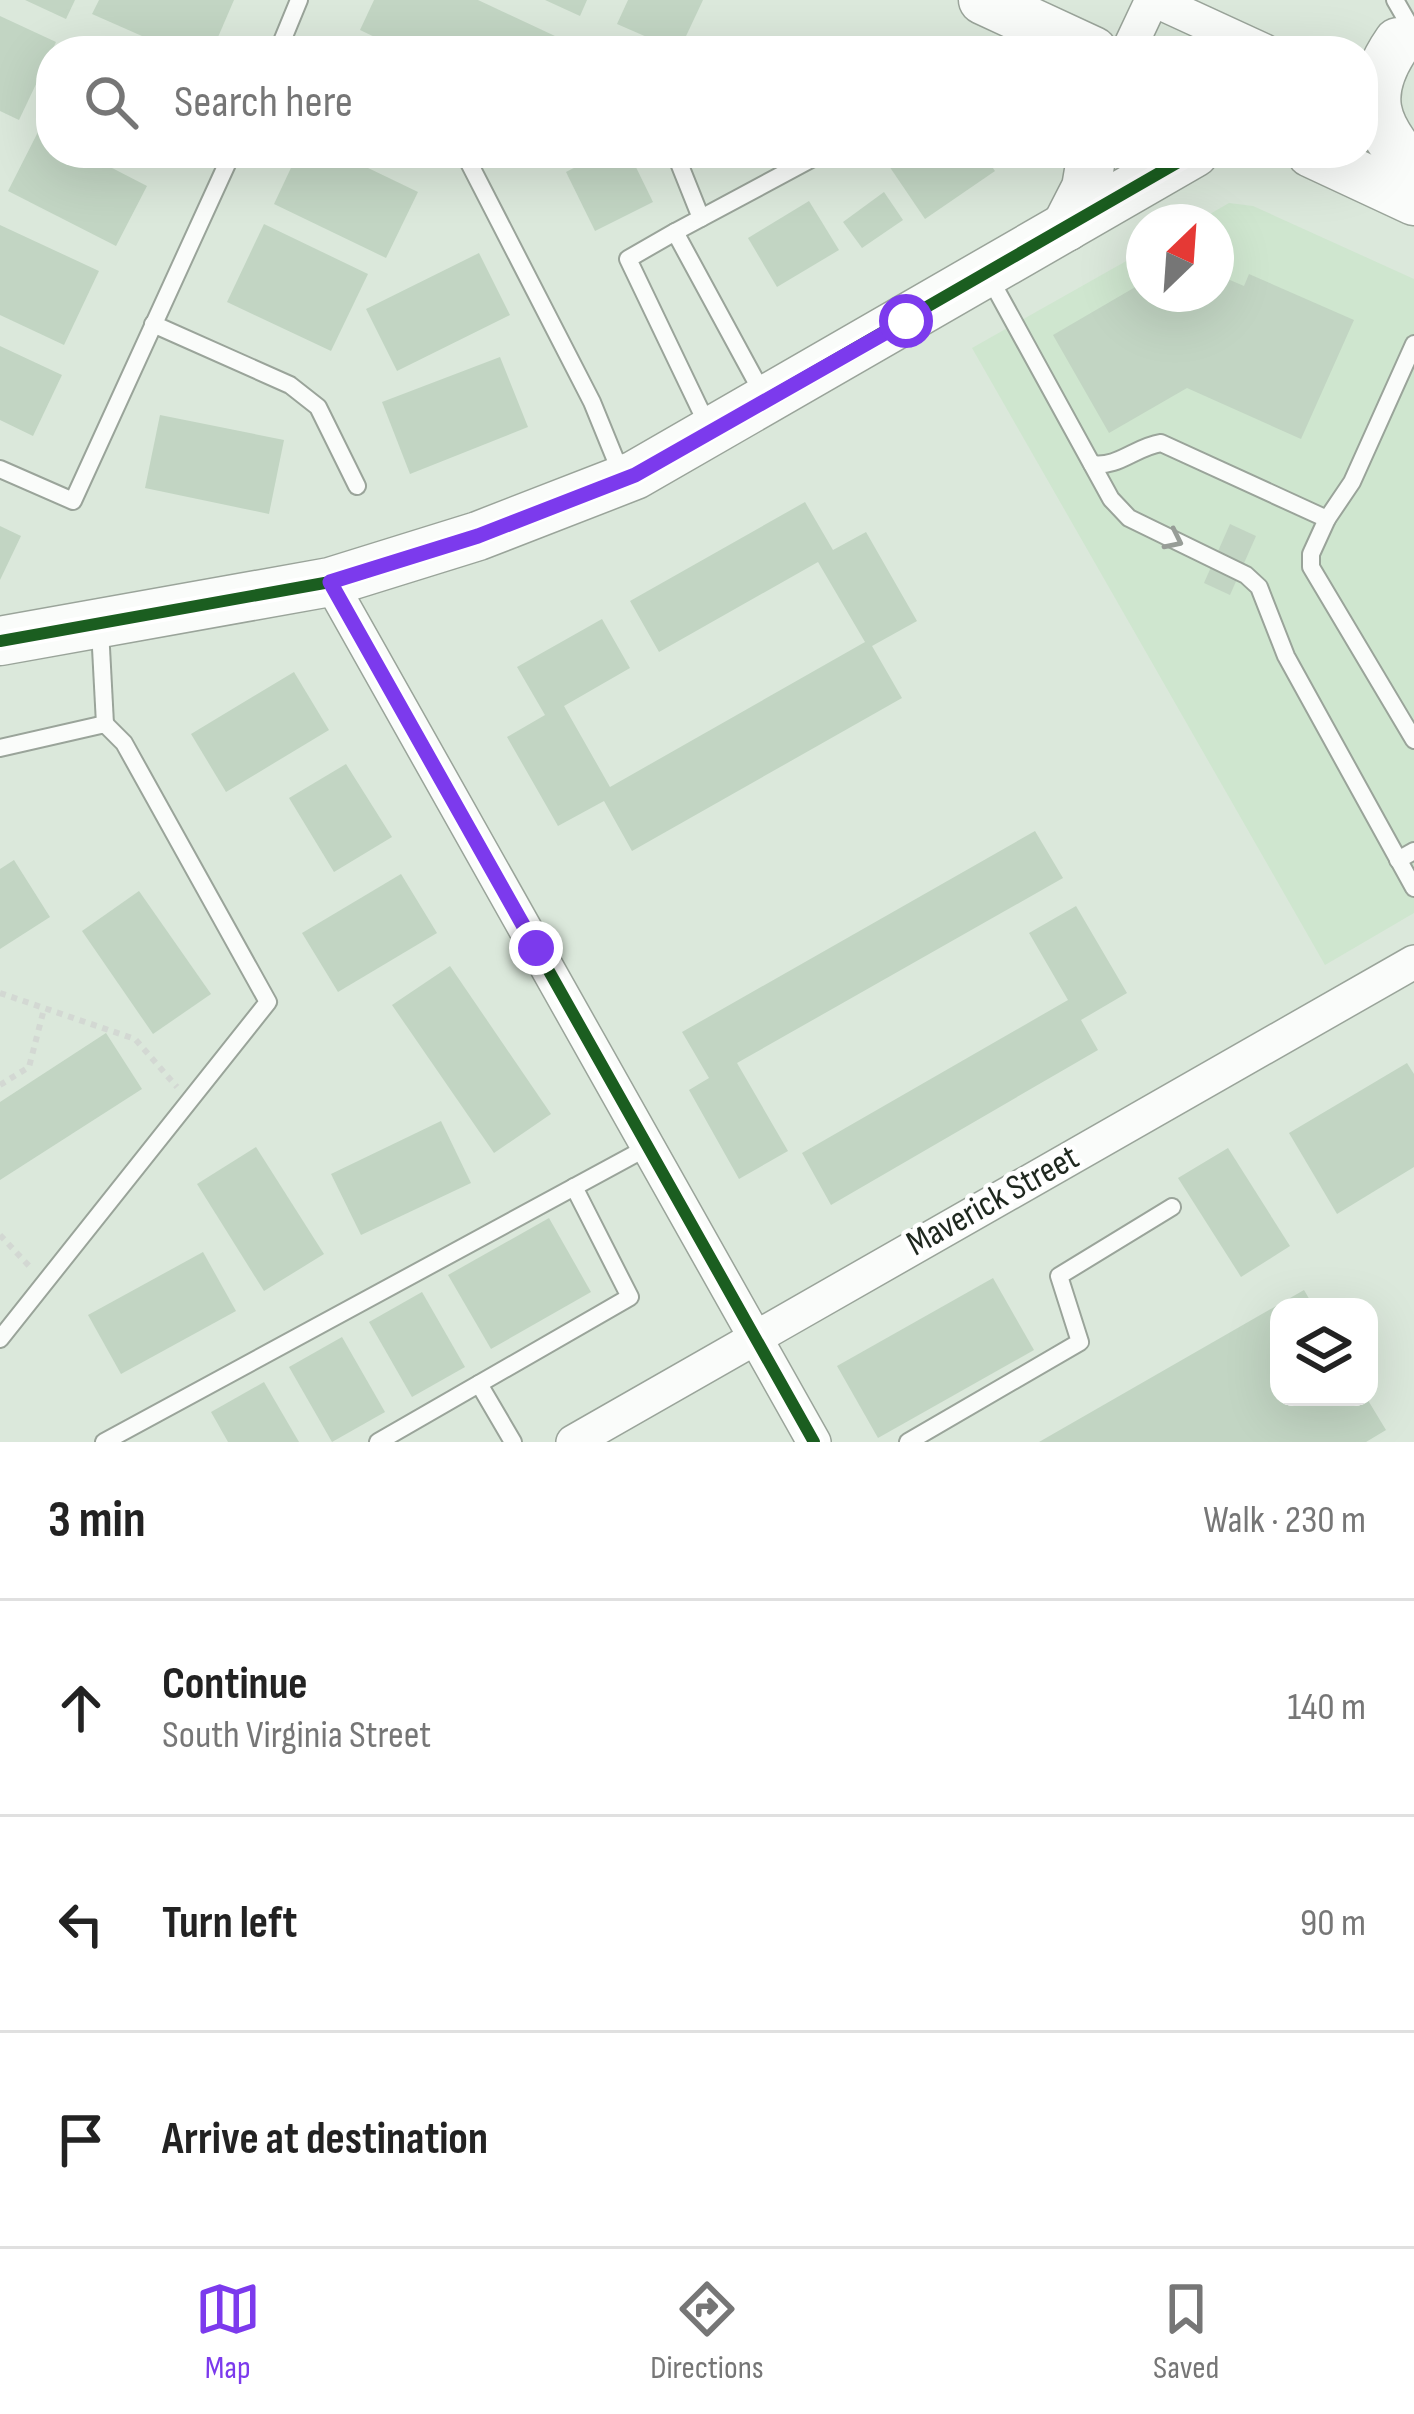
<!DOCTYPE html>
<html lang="en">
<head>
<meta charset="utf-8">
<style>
	:root { --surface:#fff; --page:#f6f6f6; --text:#222; --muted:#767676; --line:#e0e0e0; --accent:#7c3aed }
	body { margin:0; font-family:"Sofia Sans Condensed",sans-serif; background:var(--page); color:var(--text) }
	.controls { position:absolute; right:36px; bottom:36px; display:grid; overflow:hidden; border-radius:24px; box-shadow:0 12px 48px #0002 }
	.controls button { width:108px; height:108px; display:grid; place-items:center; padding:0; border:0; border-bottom:3px solid var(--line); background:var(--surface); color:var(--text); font:60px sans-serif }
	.compass { position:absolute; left:1126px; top:204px; width:108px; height:108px; border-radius:50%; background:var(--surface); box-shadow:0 12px 48px #0002; rotate:25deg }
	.stop { position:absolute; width:36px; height:36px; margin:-27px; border:9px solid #7c3aed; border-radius:50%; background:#fff }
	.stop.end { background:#7c3aed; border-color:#fff; box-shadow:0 3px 12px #0008 }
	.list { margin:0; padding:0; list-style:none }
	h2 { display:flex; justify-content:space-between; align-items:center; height:156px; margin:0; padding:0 48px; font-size:51px }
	h2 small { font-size:39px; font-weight:400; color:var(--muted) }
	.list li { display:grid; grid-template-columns:78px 1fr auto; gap:36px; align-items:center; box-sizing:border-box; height:216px; padding:0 48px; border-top:3px solid var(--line) }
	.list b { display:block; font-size:45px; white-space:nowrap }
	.list p { margin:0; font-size:39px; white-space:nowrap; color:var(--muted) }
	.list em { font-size:39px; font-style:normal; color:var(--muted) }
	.icon { flex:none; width:66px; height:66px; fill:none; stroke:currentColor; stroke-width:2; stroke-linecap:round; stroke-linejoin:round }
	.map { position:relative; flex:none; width:1414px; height:1442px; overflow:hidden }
	.search { position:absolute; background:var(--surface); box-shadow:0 12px 48px #0002; left:36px; right:36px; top:36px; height:132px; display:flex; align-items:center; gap:30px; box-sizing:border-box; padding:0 42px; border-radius:48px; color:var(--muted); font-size:45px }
	.sheet { height:804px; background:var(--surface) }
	nav { display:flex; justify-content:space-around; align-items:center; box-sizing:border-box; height:168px; border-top:3px solid var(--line); background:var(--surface); font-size:33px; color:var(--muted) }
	nav a { display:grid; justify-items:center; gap:6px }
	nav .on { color:var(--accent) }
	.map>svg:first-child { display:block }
	.built { fill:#cfe6cf }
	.building { fill:#c2d5c3 }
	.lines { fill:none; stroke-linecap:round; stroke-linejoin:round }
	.lane-casing { stroke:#9aa49a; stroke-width:20 }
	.street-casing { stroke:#9aa49a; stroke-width:36 }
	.secondary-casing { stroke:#9aa49a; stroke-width:51 }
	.path { stroke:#d3d8d3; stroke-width:6; stroke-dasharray:6 6; stroke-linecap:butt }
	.lane { stroke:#fafcfa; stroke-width:16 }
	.street { stroke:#fafcfa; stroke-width:33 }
	.secondary { stroke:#fafcfa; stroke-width:48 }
	.cycleway-casing { stroke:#fff; stroke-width:20 }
	.cycleway { stroke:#1b5e20; stroke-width:12 }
	.oneway { stroke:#979d97 }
	.route { stroke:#7c3aed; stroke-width:15 }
	.labels { text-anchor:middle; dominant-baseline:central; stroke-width:9; stroke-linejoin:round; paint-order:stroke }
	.street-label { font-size:36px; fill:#1f281f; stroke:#fff }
</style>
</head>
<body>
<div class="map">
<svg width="1414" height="1442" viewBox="0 0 1414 1442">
	<rect width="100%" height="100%" fill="#dbe8db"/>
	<path class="built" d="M1229 203 1253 206 1414 279V913L1325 965 972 348 1144 251V294H1216V222H1196Z"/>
	<g class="building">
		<path d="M25 0H75L66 19Z"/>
		<path d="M99 0H234L212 51H176L92 14Z"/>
		<path d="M374 0H478L555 36 548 51H404L360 30Z"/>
		<path d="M545 0H587L580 16Z"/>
		<path d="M628 0H703L679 51 617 24Z"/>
		<path d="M0 16 56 42 19 120 0 111Z"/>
		<path d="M775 37 805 51H768Z"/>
		<path d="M39 130 51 136V153H83L147 186 116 246 8 191Z"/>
		<path d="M298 153H337L418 192 386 258 274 204Z"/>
		<path d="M603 153H629L653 202 595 231 566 172Z"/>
		<path d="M896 153H982L995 171 925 219 885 160Z"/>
		<path d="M884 192 903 220 862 248 843 222Z"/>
		<path d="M809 201 839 250 777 287 748 238Z"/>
		<path d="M264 224 368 274 331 351 227 302Z"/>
		<path d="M0 225 99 271 64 345 0 315Z"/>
		<path d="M479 253 510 315 397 371 366 309Z"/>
		<path d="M1216 274 1244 286 1249 274 1354 320 1301 439 1187 388 1109 433 1053 335 1144 282V294H1216Z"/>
		<path d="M0 346 62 375 33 436 0 420Z"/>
		<path d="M500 357 528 427 410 474 382 402Z"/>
		<path d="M160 415 284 440 269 514 145 488Z"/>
		<path d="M805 502 833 550 866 532 917 621 872 646 902 698 632 851 604 801 558 826 507 737 545 715 517 667 602 619 630 668 564 706 610 787 865 642 818 562 659 652 630 601Z"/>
		<path d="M1230 524 1256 536 1230 595 1204 583Z"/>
		<path d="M0 526 21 536 0 580Z"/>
		<path d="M294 672 329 730 226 792 191 734Z"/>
		<path d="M346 764 392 837 334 872 289 798Z"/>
		<path d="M1035 831 1063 878 737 1063 788 1151 739 1179 689 1090 709 1078 682 1032Z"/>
		<path d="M14 860 50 917 0 949V869Z"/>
		<path d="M401 874 437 933 338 992 302 933Z"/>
		<path d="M139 891 211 994 153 1034 82 931Z"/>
		<path d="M1076 906 1127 993 1081 1020 1098 1050 831 1205 802 1153 1068 1000 1029 933Z"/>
		<path d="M450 966 551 1114 494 1153 392 1005Z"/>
		<path d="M106 1033 142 1089 0 1180V1102Z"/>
		<path d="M1407 1063 1414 1074V1167L1337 1214 1289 1133Z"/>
		<path d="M441 1121 471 1183 361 1235 331 1174Z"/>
		<path d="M256 1147 324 1254 264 1291 197 1184Z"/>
		<path d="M1228 1148 1290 1246 1241 1277 1178 1178Z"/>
		<path d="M549 1218 591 1292 491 1349 448 1275Z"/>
		<path d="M203 1252 236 1311 121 1374 88 1315Z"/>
		<path d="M993 1278 1034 1350 878 1438 837 1366Z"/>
		<path d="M1304 1290 1314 1307H1279V1397H1366L1386 1430 1366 1442H1039Z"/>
		<path d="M422 1292 465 1367 412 1397 369 1322Z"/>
		<path d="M342 1337 385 1412 332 1442 289 1367Z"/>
		<path d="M264 1382 299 1442H228L211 1412Z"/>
	</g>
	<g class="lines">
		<g class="lane-casing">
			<g id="lane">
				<path d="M1395 0 1414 33"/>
				<path d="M278 51 299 0"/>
				<path d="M464 153 592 402 623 478"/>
				<path d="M675 153 701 218"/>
				<path d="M675 232 628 259 708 426"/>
				<path d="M988 275 1111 499 1129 518 1246 575 1259 587 1286 656 1414 888"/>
				<path d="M153 324 290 385 318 407 357 486"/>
				<path d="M764 396 675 232 815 157 805 153"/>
				<path d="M1092 464C1118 468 1135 447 1161 443L1327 519 1352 482 1414 344"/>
				<path d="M0 469 73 501 232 153"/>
				<path d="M1327 519 1311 554V567L1414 740"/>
				<path d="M100 629 105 724"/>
				<path d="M0 748 105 724 124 743 268 1002 0 1339"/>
				<path d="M1398 860 1414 851"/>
				<path d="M479 1384 513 1442"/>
				<path d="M104 1442 648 1147"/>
				<path d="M378 1442 630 1297 574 1187"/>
				<path d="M908 1442 1080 1342 1059 1276 1172 1207"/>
			</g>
		</g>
		<g class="street-casing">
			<g id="street">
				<path d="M1154 0 1265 51"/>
				<path d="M1128 51 1152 0"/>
				<path d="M330 582 814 1442"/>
				<path d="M573 1442 1414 962"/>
			</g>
		</g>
		<g class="secondary-casing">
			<g id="secondary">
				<path d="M983 0 1093 51"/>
				<path d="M1398 42C1362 94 1373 126 1414 169"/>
				<path d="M1311 153 1414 201"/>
				<path d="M1066 227 1086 188 1092 153"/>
				<path d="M0 641 330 582 478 536 635 475 1194 153"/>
			</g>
		</g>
		<g class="path">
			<path d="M1294 45 1332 50"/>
			<path d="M0 993 135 1039 177 1087"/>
			<path d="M0 1085 29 1067 44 1009"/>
			<path d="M0 1235 30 1267"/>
		</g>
		<use href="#lane" class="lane"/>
		<use href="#street" class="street"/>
		<use href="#secondary" class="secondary"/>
		<g class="cycleway-casing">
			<g id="cycleway">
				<path d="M330 582 814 1442"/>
				<path d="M0 641 330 582 478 536 635 475 1194 153"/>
			</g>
		</g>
		<use href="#cycleway" class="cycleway"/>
	</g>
	<defs><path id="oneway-chevron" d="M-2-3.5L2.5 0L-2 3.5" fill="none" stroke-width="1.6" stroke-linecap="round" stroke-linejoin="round" transform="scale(3)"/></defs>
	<use class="oneway" href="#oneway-chevron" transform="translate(1174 540) rotate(26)"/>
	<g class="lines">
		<path class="route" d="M536 948 330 582 478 536 635 475 906 321"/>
	</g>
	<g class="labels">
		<g class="street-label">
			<text transform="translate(993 1201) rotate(-29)">Maverick Street</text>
		</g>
	</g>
</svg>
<div class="controls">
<button><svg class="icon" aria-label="layers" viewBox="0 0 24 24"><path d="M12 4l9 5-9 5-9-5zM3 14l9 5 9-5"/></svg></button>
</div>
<svg class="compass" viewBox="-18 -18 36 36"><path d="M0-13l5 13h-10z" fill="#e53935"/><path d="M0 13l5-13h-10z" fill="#767676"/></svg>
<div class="stop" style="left:906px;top:321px"></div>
<div class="stop end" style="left:536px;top:948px"></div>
<div class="search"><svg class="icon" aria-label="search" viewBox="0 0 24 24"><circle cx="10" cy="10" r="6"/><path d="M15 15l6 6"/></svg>Search here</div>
</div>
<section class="sheet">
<h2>3 min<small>Walk · 230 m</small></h2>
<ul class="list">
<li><svg class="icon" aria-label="ahead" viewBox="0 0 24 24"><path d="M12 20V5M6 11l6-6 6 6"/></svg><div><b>Continue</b><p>South Virginia Street</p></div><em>140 m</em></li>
<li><svg class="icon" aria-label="left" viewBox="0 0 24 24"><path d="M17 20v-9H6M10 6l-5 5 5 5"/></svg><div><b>Turn left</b></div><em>90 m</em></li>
<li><svg class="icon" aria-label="arrive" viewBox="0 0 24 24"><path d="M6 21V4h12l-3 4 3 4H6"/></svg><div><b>Arrive at destination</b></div></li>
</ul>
</section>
<nav>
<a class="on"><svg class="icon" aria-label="map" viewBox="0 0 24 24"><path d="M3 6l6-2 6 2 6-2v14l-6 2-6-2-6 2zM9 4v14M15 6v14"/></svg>Map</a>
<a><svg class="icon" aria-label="directions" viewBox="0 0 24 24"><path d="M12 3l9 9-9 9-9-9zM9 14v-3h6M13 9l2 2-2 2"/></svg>Directions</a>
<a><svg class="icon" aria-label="saved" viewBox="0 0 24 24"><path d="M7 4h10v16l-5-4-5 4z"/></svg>Saved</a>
</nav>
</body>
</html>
